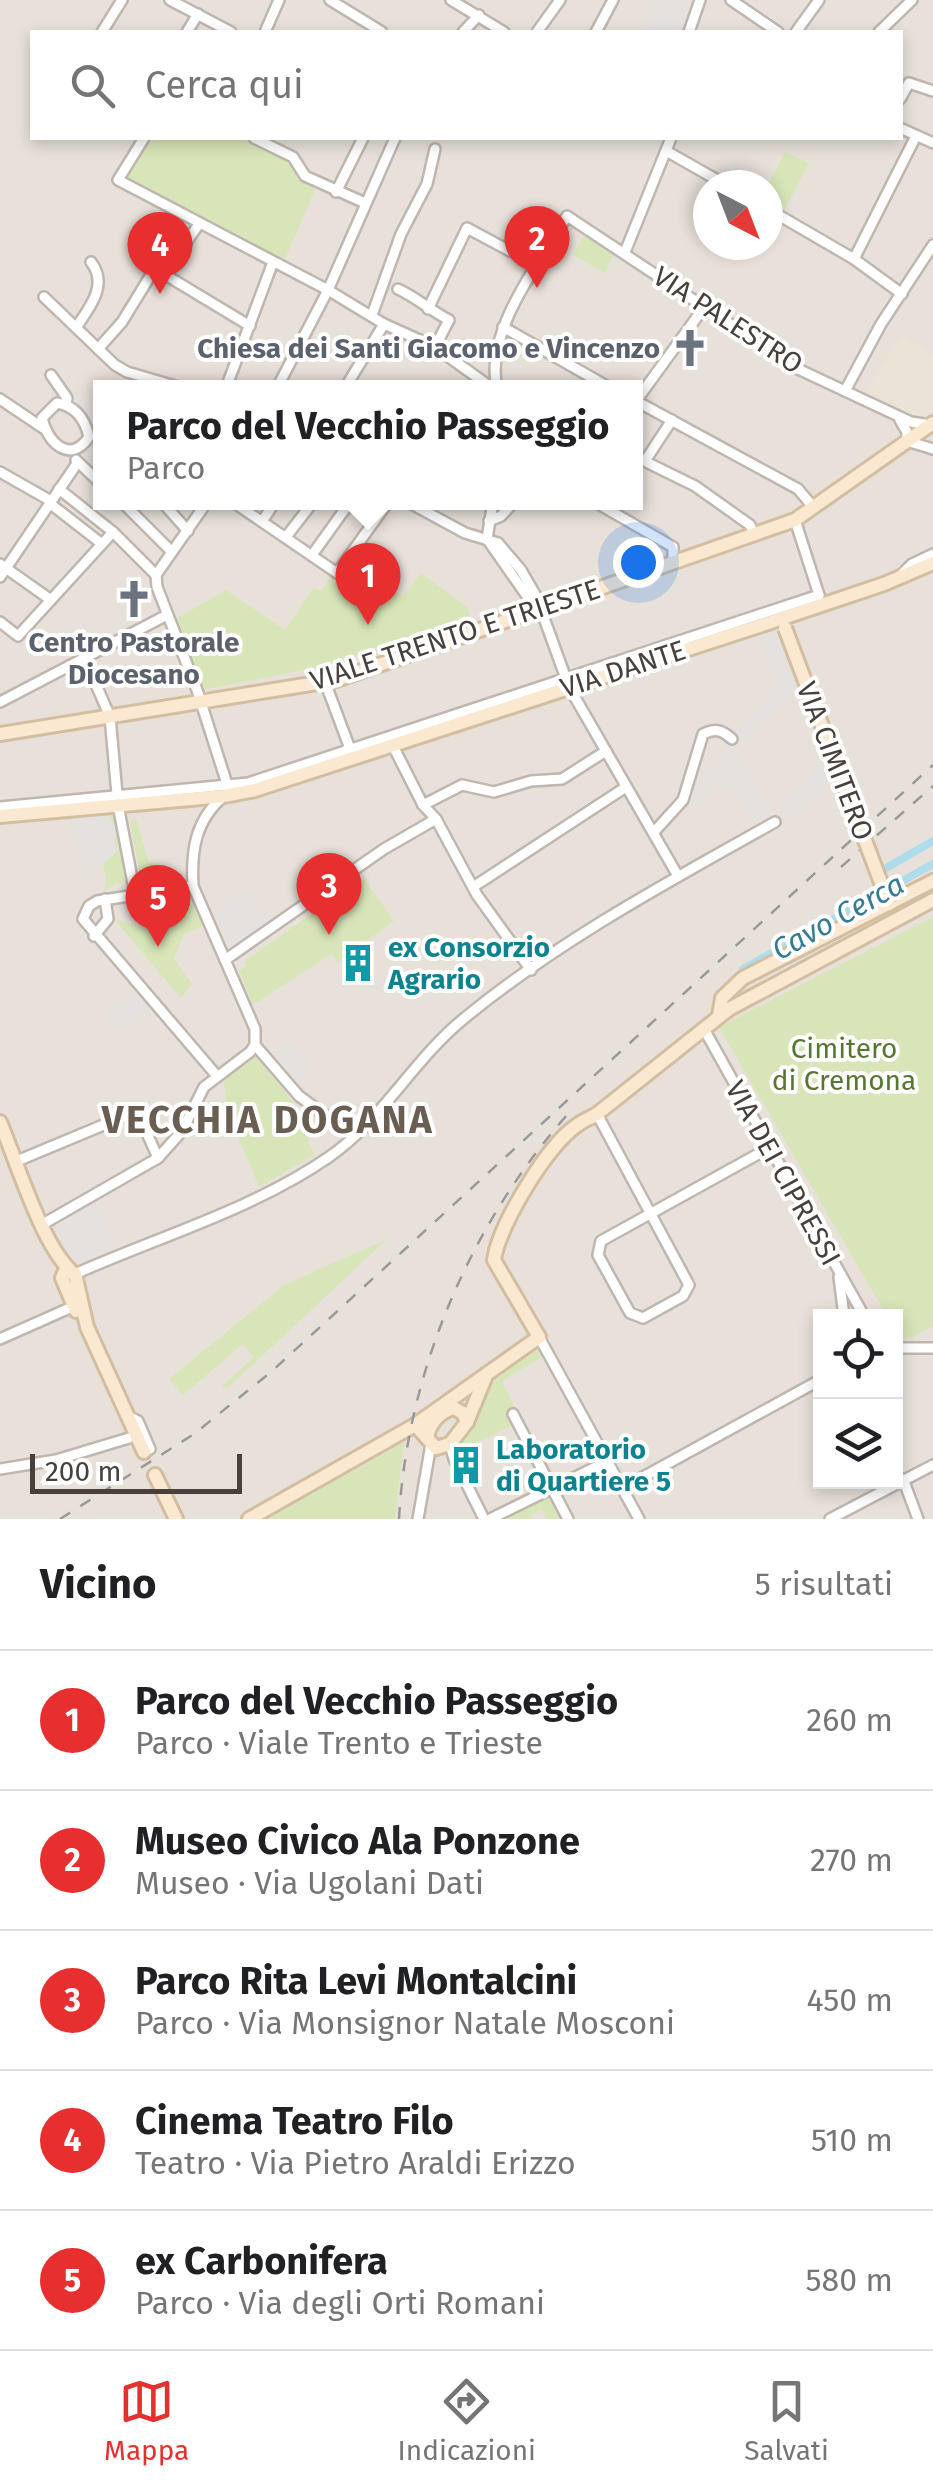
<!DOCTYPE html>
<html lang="it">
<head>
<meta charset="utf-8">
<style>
	:root { --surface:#fff; --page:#f2f2f2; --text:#202124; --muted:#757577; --line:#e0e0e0; --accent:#e82f30 }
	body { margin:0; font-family:"Fira Sans",sans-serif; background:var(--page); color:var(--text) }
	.controls { position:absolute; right:30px; bottom:30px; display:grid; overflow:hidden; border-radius:0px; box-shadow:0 5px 15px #0003 }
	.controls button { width:90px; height:90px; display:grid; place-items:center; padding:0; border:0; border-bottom:2px solid var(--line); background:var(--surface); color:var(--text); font:50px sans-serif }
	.compass { position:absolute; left:693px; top:170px; width:90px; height:90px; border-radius:50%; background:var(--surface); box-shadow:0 5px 15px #0003; rotate:138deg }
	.scale { position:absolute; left:30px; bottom:25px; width:212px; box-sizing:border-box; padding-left:10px; border:5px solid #48403a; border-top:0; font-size:28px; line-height:35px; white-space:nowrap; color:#48403a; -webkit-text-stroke:8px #fff; paint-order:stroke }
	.you { position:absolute; left:638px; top:562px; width:35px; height:35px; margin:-25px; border:8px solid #fff; border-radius:50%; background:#1a73e8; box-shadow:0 0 0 15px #1a73e833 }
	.badge { display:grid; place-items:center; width:65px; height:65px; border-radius:50%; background:var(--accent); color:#fff; font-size:32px; font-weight:700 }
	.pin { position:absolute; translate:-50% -82px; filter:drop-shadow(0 2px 5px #0008) }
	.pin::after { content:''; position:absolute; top:52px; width:35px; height:30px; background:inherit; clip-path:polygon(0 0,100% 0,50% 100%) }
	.popup { position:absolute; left:93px; top:380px; width:550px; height:130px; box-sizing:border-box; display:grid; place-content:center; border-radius:0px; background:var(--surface); filter:drop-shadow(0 2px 8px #0005); font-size:32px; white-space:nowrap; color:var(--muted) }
	.popup b { font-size:38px; color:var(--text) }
	.popup::after { content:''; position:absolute; left:50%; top:100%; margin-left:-20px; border:20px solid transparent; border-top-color:var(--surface) }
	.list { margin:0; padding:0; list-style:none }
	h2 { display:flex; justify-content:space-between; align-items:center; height:130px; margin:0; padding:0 40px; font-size:42px }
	h2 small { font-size:32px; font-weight:400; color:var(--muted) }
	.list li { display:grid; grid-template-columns:65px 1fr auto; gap:30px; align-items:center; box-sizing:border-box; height:140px; padding:0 40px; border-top:2px solid var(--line) }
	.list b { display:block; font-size:38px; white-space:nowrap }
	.list p { margin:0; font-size:32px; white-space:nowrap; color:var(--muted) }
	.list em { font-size:32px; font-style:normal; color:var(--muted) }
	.icon { flex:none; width:55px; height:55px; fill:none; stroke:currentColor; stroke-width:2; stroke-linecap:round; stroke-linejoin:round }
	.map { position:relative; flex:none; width:933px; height:1519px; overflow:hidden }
	.search { position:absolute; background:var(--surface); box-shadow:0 5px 15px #0003; left:30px; right:30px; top:30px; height:110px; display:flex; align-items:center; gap:25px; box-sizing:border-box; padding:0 35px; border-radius:0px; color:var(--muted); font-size:38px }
	.sheet { height:830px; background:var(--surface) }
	nav { display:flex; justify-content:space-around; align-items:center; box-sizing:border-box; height:140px; border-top:2px solid var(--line); background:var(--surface); font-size:28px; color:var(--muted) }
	nav a { display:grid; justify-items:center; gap:5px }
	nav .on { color:var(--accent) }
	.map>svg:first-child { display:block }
	.residential { fill:#e8e1da; fill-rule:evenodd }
	.education { fill:#ece3d7 }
	.green { fill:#d8e5b8 }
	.parking { fill:#e4e1df; fill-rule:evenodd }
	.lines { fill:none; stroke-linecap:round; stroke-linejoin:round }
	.canal { stroke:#aedceb; stroke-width:8 }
	.street-casing { stroke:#bfb7af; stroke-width:14 }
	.secondary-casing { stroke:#d3bea1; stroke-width:18 }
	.street { stroke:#fff; stroke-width:9 }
	.secondary { stroke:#fae9d0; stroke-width:12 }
	.rail { stroke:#999; stroke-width:2.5; stroke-dasharray:12 12; stroke-linecap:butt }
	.secondary-bridge-casing { stroke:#d3bea1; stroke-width:18; stroke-linecap:butt }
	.secondary-bridge { stroke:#fae9d0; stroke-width:12 }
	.labels { text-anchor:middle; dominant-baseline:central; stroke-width:8; stroke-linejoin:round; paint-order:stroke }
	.street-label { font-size:28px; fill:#48403a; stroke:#fff }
	.worship-label { font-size:28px; font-weight:bold; fill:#5b616d; stroke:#fff; text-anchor:end }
	.culture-label { font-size:28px; font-weight:bold; fill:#0d838f; stroke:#fff; text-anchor:start }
	.park-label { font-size:28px; fill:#567631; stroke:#fff }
	.water-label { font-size:30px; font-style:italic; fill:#357b95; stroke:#fff }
	.district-label { font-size:38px; font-weight:bold; letter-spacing:2.5px; fill:#6a5d52; stroke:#fff }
</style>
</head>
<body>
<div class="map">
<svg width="933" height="1519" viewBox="0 0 933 1519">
	<rect width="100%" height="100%" fill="#f4f0ec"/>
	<path class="residential" d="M0 0H933V1519H0ZM32 32H900V138H32ZM708 185H768V245H708ZM100 388H636V502H100ZM820 1316H896V1482H820Z"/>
	<path class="education" d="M902 335 933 355V411L928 415 911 418 864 395Z"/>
	<g class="green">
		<path d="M148 138H245L290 160 297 177 316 187 283 264 123 178Z"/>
		<path d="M785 152 809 163 784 211 768 203V185Z"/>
		<path d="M585 233 615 252 605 273 573 255Z"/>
		<path d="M347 562 403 596 421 573 467 607 470 617 333 664 203 690 174 620 226 590 285 630 314 587 321 591 333 574Z"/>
		<path d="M106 811H114L127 879 104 891 106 878 103 863 117 852 113 836 118 833Z"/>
		<path d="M136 820 149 863H156L153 885 141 880 130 821Z"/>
		<path d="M363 877 394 921 338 962 331 954 253 1005 239 971 246 966 244 962Z"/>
		<path d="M176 898 195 906 205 925 184 934 174 959 192 984 181 998 114 919 152 930 158 912 156 900Z"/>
		<path d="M933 917V1326L911 1338 900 1339 896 1331V1316H887L719 1027Z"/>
		<path d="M255 1055 295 1105 314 1155 259 1187 226 1108 224 1077Z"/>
		<path d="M387 1239 228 1388 221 1387 254 1357 243 1344 183 1395 169 1379 284 1285Z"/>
		<path d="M535 1348 542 1357 504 1380 503 1385 517 1410 507 1416 512 1425 456 1454 455 1448 491 1381Z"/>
		<path d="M404 1442 395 1519H267Z"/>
		<path d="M549 1494 562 1519H547L542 1510 531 1515 532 1519H501Z"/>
	</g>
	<g class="parking">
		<path d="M655 0H688L686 7 693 10 686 32H642Z"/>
		<path d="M59 372 73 387 70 392 100 423 92 441 100 448V471L96 476 74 464 31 424 60 393 52 378ZM63 407 76 415 85 434 75 446 59 441 46 422 48 415Z"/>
		<path d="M778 628 799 688 739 744 732 733 780 689 760 635Z"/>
		<path d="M730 743 773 813 755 823 731 784 726 786 722 781 714 786 716 790 695 803 689 794 693 781 697 782 716 764Z"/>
		<path d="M822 765 831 781 783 824 777 807Z"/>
		<path d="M106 811 118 833 114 837 117 852 103 863 88 868 89 875 83 877 74 814Z"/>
		<path d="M246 890 269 925 232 950 215 912Z"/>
		<path d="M135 992 149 1007 122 1031 108 1016Z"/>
		<path d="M286 1043 293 1050 296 1048 313 1071 299 1081 274 1051Z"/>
		<path d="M97 1202 115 1246 71 1264 55 1225Z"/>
	</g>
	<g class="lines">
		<g class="canal">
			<path d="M886 868 933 841"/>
			<path d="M743 969 933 864"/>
		</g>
		<g class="street-casing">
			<g id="street">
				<path d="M170 0 231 32"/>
				<path d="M330 0 382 32"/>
				<path d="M451 0 504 32"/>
				<path d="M731 0 778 32"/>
				<path d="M102 32 122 0"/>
				<path d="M187 32 198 14"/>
				<path d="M265 32 279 0"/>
				<path d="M463 32 479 15"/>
				<path d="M537 32 560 0"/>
				<path d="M596 32 613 0"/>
				<path d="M689 32 700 0"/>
				<path d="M796 32 819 0"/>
				<path d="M879 32 912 0"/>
				<path d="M900 99 909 83 933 91"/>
				<path d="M900 128 933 143"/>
				<path d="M144 138 118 180 328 290 384 324 435 347 492 388"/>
				<path d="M254 138 293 157 305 176 365 203"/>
				<path d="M668 152 726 185"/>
				<path d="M336 192 363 138"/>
				<path d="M768 209 854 259 902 294"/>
				<path d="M625 252 671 138"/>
				<path d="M517 254 524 258"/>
				<path d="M155 256 159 271"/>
				<path d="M854 259 916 136"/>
				<path d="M159 271 250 326"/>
				<path d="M398 289C417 298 430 310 449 320L435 347"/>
				<path d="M44 297 115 365 127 372 182 388"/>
				<path d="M428 309 467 228 510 251"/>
				<path d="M372 315 401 234 427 184 435 149"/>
				<path d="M77 326C91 306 108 284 91 262"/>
				<path d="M503 327 610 388"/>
				<path d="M98 349 122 322 149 278 169 267 199 224"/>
				<path d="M51 375 67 398 66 405"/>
				<path d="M226 388 273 262"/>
				<path d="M277 388 328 290 395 138"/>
				<path d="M345 388 384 324"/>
				<path d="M497 388C484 331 540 262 567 216L798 369 911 422 930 425"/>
				<path d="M845 391 881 324 933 245"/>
				<path d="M0 399 43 428"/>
				<path d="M636 401 798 489 814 508"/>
				<path d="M636 401 705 306"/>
				<path d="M57 403C76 406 85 419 89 437 70 465 47 442 42 418Z"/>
				<path d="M900 420 907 432V441L933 449"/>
				<path d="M636 457 695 486 750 525 754 534"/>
				<path d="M76 460 100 483"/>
				<path d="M645 461 672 420"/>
				<path d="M0 472 51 501 52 505 102 544"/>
				<path d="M59 489 113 532 156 575"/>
				<path d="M122 502 172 552"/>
				<path d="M162 502 188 531"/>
				<path d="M408 502 465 533 498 543 521 570 536 596 569 687 678 876"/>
				<path d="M595 502 673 547V562"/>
				<path d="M236 504 337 573 388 502"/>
				<path d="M263 520 275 502"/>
				<path d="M795 520 819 595"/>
				<path d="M489 521 501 516 514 502"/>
				<path d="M286 537 313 502"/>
				<path d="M487 539 529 599 538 605"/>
				<path d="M487 539 493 502"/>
				<path d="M312 555 350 502"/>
				<path d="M0 564 51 600"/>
				<path d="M902 574 912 564 933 554"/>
				<path d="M156 575 157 587 197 690 228 787"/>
				<path d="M156 575 207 502"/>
				<path d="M0 577 78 462"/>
				<path d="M0 622 18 636 113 532"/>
				<path d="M85 659 110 717 118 805 135 894"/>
				<path d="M325 682 349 746 346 751"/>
				<path d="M0 702 167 615"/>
				<path d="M393 746 423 805 436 819 477 895 531 970"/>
				<path d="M224 796C195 820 191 851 193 886L255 1029V1045"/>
				<path d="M423 805 462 785 494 792 531 781 562 779 606 751"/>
				<path d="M0 807 248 783 819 595"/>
				<path d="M654 832 683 800 703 734C716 728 722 730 732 739"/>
				<path d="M193 886 97 901 89 906 83 919 217 1076"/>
				<path d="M473 887 626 787"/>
				<path d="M94 936 108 919 105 899"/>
				<path d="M225 960 384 849 436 819"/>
				<path d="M704 1029 864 1316"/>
				<path d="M255 1045 299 1096 354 1136"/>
				<path d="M597 1114 689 1285 683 1296 643 1318 630 1313 598 1255 601 1241 769 1148"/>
				<path d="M17 1161 137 1111 158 1158"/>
				<path d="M43 1224 158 1158 182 1131 204 1087 250 1052 255 1045"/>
				<path d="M75 1274C160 1236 252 1210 329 1157 381 1121 413 1061 461 1021 556 942 668 882 775 822"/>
				<path d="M839 1277 844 1316"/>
				<path d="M539 1337 639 1519"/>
				<path d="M0 1339 72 1307"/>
				<path d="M896 1348H933"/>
				<path d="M513 1414 568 1519"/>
				<path d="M128 1416 138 1421 150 1449"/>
				<path d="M450 1444 454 1459 484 1519"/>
				<path d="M0 1469 56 1460 129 1438"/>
				<path d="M903 1479 918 1519"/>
				<path d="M623 1488 820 1380"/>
				<path d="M418 1519 431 1444"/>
				<path d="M490 1519 608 1461"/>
				<path d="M830 1519 933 1465"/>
			</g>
		</g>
		<g class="secondary-casing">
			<g id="secondary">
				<path d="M0 734 336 680 795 520 933 423"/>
				<path d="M0 816 224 796 255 790 759 626 884 584 933 563"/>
				<path d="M719 1016 722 998 743 978 933 881"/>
				<path d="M0 1122C17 1162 41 1242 70 1270"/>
				<path d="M82 1308 76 1311 62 1278 65 1271 75 1274 87 1327 144 1452"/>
				<path d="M454 1408 463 1413 467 1422 450 1444 436 1448 427 1438C429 1424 440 1411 454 1408Z"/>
				<path d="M467 1422 485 1378"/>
				<path d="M427 1438 415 1425 539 1337 494 1260C499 1225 547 1146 576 1126 582 1121 590 1118 597 1114L729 1009 933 900"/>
				<path d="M155 1475 176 1519"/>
				<path d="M249 1519 415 1425"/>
			</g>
		</g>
		<use href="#street" class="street"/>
		<use href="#secondary" class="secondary"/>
		<g class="rail">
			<path d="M841 867 933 786"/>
			<path d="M60 1519 194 1434 271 1372 933 765"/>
			<path d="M399 1519C407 1372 470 1225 567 1115"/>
		</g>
		<g class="secondary-bridge-casing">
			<path id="secondary-bridge" d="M785 628 889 904"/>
		</g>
		<use href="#secondary-bridge" class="secondary-bridge"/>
	</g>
	<defs>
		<g id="church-bare" transform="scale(3)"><path d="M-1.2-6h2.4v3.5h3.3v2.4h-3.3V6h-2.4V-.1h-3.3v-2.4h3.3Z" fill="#6b7280" stroke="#fff" stroke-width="2.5" paint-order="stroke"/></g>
		<g id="building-bare" transform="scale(3)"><path d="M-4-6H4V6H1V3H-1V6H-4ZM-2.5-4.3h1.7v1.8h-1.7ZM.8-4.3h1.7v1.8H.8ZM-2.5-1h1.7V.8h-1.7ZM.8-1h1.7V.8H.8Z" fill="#0f9aa8" stroke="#fff" stroke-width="2.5" paint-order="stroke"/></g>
	</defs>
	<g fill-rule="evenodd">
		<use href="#church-bare" x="690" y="348"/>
		<use href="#church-bare" x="134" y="599"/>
		<use href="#building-bare" x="358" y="963"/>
		<use href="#building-bare" x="466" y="1465"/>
	</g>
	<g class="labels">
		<g class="street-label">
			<text transform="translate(728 320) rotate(33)">VIA PALESTRO</text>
			<text transform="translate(455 635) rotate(-18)">VIALE TRENTO E TRIESTE</text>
			<text transform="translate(623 669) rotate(-18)">VIA DANTE</text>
			<text transform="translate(835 761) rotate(69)">VIA CIMITERO</text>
			<text transform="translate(783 1173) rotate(61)">VIA DEI CIPRESSI</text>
		</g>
		<g class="worship-label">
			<text x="660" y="348">Chiesa dei Santi Giacomo e Vincenzo</text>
			<text x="134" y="642" text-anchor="middle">Centro Pastorale<tspan x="134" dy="32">Diocesano</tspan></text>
		</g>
		<g class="culture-label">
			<text x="388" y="947">ex Consorzio<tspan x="388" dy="32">Agrario</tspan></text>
			<text x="496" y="1449">Laboratorio<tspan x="496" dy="32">di Quartiere 5</tspan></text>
		</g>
		<g class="park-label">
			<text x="844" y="1048">Cimitero<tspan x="844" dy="32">di Cremona</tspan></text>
		</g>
		<g class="water-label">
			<text transform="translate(838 917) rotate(-29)">Cavo Cerca</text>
		</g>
		<g class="district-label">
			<text x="268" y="1120">VECCHIA DOGANA</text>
		</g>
	</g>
</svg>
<div class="controls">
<button><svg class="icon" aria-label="locate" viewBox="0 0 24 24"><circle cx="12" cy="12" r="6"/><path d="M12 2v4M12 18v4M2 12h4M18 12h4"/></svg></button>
<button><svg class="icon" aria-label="layers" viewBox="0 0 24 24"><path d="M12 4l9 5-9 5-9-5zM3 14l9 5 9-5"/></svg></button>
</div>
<svg class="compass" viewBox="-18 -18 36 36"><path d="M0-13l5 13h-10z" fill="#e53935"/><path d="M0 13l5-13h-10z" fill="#757577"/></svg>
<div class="scale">200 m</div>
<div class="you"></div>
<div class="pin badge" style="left:368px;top:625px">1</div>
<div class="popup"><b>Parco del Vecchio Passeggio</b>Parco</div>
<div class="pin badge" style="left:537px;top:288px">2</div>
<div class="pin badge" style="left:329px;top:935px">3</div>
<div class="pin badge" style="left:160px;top:294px">4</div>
<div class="pin badge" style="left:158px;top:947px">5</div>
<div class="search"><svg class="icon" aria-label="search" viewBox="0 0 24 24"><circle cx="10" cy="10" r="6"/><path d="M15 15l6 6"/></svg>Cerca qui</div>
</div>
<section class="sheet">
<h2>Vicino<small>5 risultati</small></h2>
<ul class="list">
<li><span class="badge">1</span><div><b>Parco del Vecchio Passeggio</b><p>Parco · Viale Trento e Trieste</p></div><em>260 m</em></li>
<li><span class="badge">2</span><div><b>Museo Civico Ala Ponzone</b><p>Museo · Via Ugolani Dati</p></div><em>270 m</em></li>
<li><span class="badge">3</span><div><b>Parco Rita Levi Montalcini</b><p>Parco · Via Monsignor Natale Mosconi</p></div><em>450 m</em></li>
<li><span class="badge">4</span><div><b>Cinema Teatro Filo</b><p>Teatro · Via Pietro Araldi Erizzo</p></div><em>510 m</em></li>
<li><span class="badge">5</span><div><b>ex Carbonifera</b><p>Parco · Via degli Orti Romani</p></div><em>580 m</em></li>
</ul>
</section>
<nav>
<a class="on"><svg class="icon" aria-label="map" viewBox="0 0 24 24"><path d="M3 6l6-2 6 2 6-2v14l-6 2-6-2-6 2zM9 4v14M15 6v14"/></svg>Mappa</a>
<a><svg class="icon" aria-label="directions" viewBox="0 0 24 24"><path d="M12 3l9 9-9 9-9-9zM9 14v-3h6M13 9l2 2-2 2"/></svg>Indicazioni</a>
<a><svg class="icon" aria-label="saved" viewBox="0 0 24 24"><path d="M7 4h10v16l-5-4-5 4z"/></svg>Salvati</a>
</nav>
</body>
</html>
